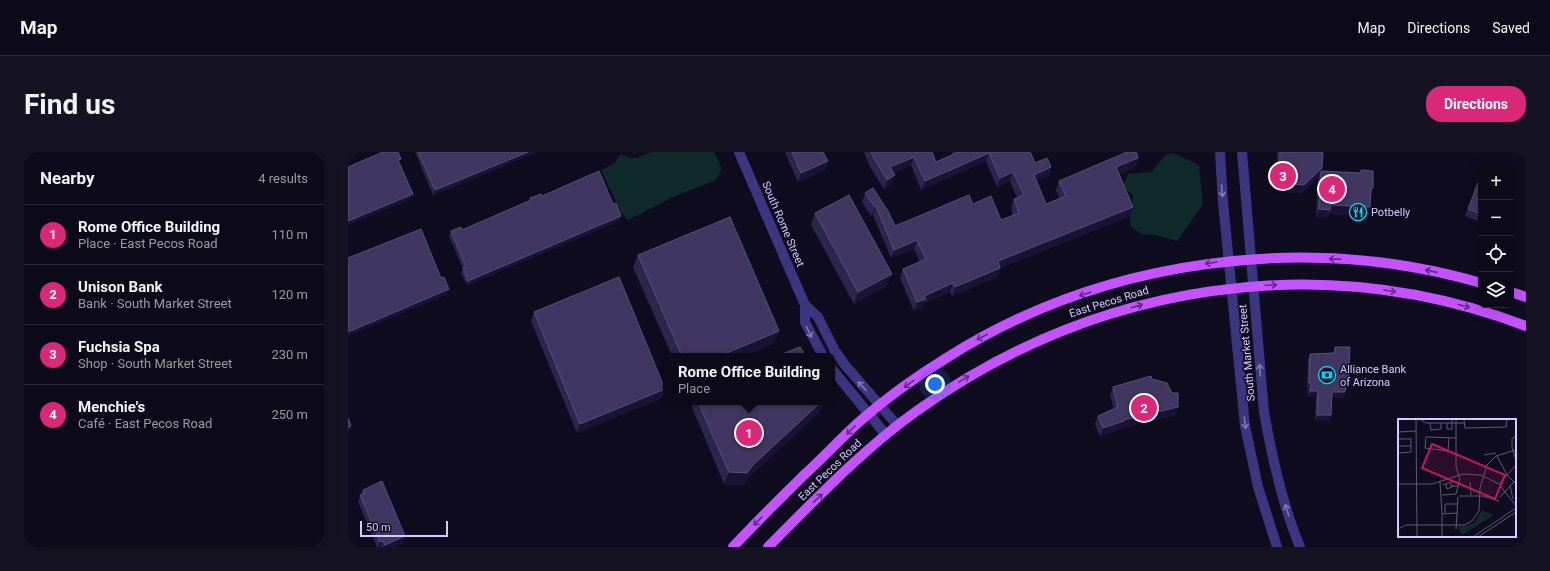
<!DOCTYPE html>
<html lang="en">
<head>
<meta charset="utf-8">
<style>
	:root { --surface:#0c0918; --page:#151221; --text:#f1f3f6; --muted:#9a9aa2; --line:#2c2a37; --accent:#db2777 }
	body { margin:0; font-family:Roboto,sans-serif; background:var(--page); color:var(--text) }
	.controls { position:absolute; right:12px; top:12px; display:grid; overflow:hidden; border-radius:8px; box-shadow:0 4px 16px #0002 }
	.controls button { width:36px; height:36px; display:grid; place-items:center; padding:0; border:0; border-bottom:1px solid var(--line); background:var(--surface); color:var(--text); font:20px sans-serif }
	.scale { position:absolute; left:12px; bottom:10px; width:88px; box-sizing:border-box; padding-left:4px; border:2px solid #d3cbff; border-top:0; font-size:11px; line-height:14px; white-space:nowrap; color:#d3cbff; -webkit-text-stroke:3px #100c20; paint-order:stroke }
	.you { position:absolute; left:587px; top:232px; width:14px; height:14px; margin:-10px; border:3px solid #fff; border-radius:50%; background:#1a73e8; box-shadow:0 0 0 6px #1a73e833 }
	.badge { display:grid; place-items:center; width:26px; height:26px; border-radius:50%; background:var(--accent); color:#fff; font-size:13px; font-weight:700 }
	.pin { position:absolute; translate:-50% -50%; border:2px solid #fff; box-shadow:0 1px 4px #0006 }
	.popup { position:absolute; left:315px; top:201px; width:172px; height:52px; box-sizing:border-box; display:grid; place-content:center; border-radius:8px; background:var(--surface); filter:drop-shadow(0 1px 3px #0005); font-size:13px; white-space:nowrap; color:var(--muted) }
	.popup b { font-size:15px; color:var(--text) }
	.popup::after { content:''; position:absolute; left:50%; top:100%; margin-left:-8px; border:8px solid transparent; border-top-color:var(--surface) }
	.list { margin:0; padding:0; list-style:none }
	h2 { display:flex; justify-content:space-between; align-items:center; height:52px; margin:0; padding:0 16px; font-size:17px }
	h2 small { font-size:13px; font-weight:400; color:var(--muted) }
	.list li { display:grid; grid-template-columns:26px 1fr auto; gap:12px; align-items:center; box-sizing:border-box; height:60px; padding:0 16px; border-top:1px solid var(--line) }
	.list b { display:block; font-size:15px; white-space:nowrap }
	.list p { margin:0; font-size:13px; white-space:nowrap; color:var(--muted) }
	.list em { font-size:13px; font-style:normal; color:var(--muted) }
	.icon { flex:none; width:22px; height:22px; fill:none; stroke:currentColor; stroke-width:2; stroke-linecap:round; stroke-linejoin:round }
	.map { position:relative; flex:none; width:1178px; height:395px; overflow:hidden; border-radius:16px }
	header { display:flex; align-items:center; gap:24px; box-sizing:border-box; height:56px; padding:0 20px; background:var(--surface); border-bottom:1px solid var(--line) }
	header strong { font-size:19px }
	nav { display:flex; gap:22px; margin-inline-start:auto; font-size:14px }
	.intro { display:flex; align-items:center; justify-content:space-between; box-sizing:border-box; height:96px; padding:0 24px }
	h1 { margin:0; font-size:28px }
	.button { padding:10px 18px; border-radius:16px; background:var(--accent); color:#fff; font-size:14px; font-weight:700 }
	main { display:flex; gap:24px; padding:0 24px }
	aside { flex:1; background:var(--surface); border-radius:16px; box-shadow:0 4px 16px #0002 }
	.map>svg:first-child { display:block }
	.green { fill:#0f2a2a }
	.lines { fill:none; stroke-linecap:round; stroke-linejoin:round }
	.minor { stroke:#3b3680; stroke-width:10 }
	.major { stroke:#c452ff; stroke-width:10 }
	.wall { fill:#2e254e }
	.shaded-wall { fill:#1b1334 }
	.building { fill:#403661; stroke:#574e7a }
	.oneway { stroke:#7f79b9 }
	.oneway2 { stroke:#612c84 }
	.labels { text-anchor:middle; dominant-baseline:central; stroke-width:3; stroke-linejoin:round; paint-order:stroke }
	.poi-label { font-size:11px; fill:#d3cbff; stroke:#100c20; text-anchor:start }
	.street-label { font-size:11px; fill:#d3cbff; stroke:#100c20 }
	.inset-road { fill:none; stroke:#5e5879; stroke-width:1 }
	.view { fill:#c2185b; fill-opacity:0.15; stroke:#c2185b; stroke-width:2 }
	.inset-edge { fill:none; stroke:#d3cbff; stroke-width:2 }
</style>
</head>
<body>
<header>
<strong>Map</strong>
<nav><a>Map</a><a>Directions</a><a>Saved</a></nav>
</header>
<div class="intro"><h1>Find us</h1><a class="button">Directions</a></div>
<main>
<aside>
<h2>Nearby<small>4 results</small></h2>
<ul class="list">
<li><span class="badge">1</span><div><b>Rome Office Building</b><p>Place · East Pecos Road</p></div><em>110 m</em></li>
<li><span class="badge">2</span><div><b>Unison Bank</b><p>Bank · South Market Street</p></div><em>120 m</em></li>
<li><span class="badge">3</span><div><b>Fuchsia Spa</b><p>Shop · South Market Street</p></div><em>230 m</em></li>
<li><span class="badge">4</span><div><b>Menchie's</b><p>Café · East Pecos Road</p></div><em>250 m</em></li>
</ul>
</aside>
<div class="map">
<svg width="1178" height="395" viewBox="0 0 1178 395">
	<rect width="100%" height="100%" fill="#100c20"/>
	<g class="green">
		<path d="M303 0H366L374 17 368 28 325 45 280 68 273 60 253 18 266 12 273 2C289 10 288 5 303 0Z"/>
		<path d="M825 1 851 13 855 52 829 89 808 83 794 82 783 75 782 68 785 43 774 35 780 22 804 20 817 3Z"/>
	</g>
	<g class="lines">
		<g class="minor">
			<path d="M391 0 457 153 470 165 487 199 497 213 549 273"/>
			<path d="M872 0 875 50 897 274 910 335 929 395"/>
			<path d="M894 0 916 260C924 306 934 352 952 395"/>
			<path d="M457 153V170L475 204"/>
			<path d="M484 217 538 283"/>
		</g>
		<g class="major">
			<path d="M1163 140 1178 145"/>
			<path d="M385 395C408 370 432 347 456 323 475 306 492 287 511 270 538 246 569 224 600 205 755 107 957 80 1133 131"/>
			<path d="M420 395C468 347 515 297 570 258 749 131 971 96 1178 174"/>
		</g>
	</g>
	<g class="wall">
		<path d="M67 0H189L85 43Z"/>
		<path d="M437 0H476V1L477 18 450 30Z"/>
		<path d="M516 0H584L588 10 605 3 604 0H682L687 11 703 15 700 24 688 29 698 52 712 47 708 38 711 29 790 6 787 15 771 22 785 55 782 64 652 116 649 125 604 144 602 140 576 151 574 156 566 159 552 126 555 117 572 110 566 97 543 106 525 63 523 64 514 50 517 41 547 74 625 52 653 68 665 63 663 56 666 47 669 46 662 29 649 35 638 9 573 38 563 13 545 21 544 32 536 37 522 15Z"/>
		<path d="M929 0H975L974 16 973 19 1012 21 1013 18 1025 36 1023 41 1022 55 1019 63 981 62 979 66H968L970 28 971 25 953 41 928 40Z"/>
		<path d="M1133 23V70L1117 64Z"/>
		<path d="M194 44 265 52 273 64 271 69 119 133 113 121 115 117 101 84 103 79 114 78 181 49 182 46Z"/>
		<path d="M467 61 539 134 506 152 463 73Z"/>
		<path d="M290 103 431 179 426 191 395 204H324L285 115Z"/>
		<path d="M186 160 317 237 314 246 229 281 183 169Z"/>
		<path d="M987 195 1000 232 995 246H984L981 269H967L968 245H960V238H959L960 208 962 202 985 201Z"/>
		<path d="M804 227 827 263 774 276 773 277 752 284 747 272 750 264 766 257 762 243 765 235Z"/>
		<path d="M342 250H476L472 259 401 325 395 333 376 332Z"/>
		<path d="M15 338 57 384 55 391 45 395H29L10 350Z"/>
	</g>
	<g class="shaded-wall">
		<path d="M180 0H189L85 43 87 38Z"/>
		<path d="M285 0H290L284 2Z"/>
		<path d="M641 1 638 9 573 38 577 29Z"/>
		<path d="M566 5 563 13 538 24 542 15Z"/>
		<path d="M790 6 787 15 765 24 768 15Z"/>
		<path d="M53 7 51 11 50 8Z"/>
		<path d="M480 9 477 18 450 30 453 21Z"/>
		<path d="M703 15 700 24 682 31 686 23Z"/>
		<path d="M974 16 971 25 953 41 928 40 931 31Z"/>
		<path d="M665 20 662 29 649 35 652 26Z"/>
		<path d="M547 23 544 32 536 37 539 28Z"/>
		<path d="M65 42 63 47 0 73V69Z"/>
		<path d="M983 53 1022 55 1019 63 981 62 979 66H968L971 57Z"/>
		<path d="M528 54 525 63 523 64 527 55Z"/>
		<path d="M785 55 782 64 652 116 649 125 604 144 607 135 650 109Z"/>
		<path d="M273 64 271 69 119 133 120 129Z"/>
		<path d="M569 88 566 97 543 106 546 98Z"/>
		<path d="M544 122 539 134 506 152 510 140Z"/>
		<path d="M605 131 602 140 576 151 574 156 566 159 569 150 576 144Z"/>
		<path d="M101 137 100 142 0 184V180Z"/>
		<path d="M431 179 426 191 395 204H372Z"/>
		<path d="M961 231H963L960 238H959Z"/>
		<path d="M998 232H1000L998 238H995Z"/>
		<path d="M317 237 314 246 229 281 232 272Z"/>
		<path d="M962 239H970L968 245H960Z"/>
		<path d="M984 240H997L995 246H982Z"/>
		<path d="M473 250H476L472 259 401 325 395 333 376 332 381 320 405 313Z"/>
		<path d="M830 255 827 263 774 276 773 277 752 284 755 276 775 268Z"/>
		<path d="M969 263H983L981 269H967Z"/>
		<path d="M3 274 1 281 0 282V276Z"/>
		<path d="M57 384 55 391 45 395H36L37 393Z"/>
		<path d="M35 389 33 395H30L32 390Z"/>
	</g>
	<g class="building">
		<path d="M35 0H50L53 7 50 8 65 42 0 69V15Z"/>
		<path d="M70 0H180L87 38Z"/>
		<path d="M444 0H475L480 9 453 21Z"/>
		<path d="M523 0H584L588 10 611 0H682L687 11 699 6 703 15 686 23 698 52 718 44 711 29 779 0H788L790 6 768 15 785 55 650 109 652 116 607 135 605 131 576 144 578 147 569 150 555 117 578 107 569 88 546 98 528 54 527 55 517 41 525 36 540 59 547 74 621 43 625 52 643 44 653 68 671 61 666 47 676 43 665 20 652 26 641 1 577 29 566 5 542 15 547 23 539 28 526 6Z"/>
		<path d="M932 0H975L974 16 956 33 931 31Z"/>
		<path d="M1013 18 1025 19V36H1023L1022 55 983 53 982 58 971 57 973 19 1013 21Z"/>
		<path d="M251 19 265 52 268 51 273 64 120 129 115 116 118 115 103 79 113 75 114 78 183 48 182 46 193 42 194 44Z"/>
		<path d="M1133 23V62L1120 57Z"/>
		<path d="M501 43 544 122 510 140 467 61Z"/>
		<path d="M382 65 431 179 372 204H334L290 103Z"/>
		<path d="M73 77 93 126 96 125 101 137 0 180V106Z"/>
		<path d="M271 125 317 237 232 272 186 160Z"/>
		<path d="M452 195 458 204H429Z"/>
		<path d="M987 195H1002L1000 232H998L997 240H984L983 263H969L970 239H962L963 231H961L962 202 987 201Z"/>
		<path d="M803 224 804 227 819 231 824 241H830V255L775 268 776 269 755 276 750 264 770 255 765 235Z"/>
		<path d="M350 250H473L405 313 399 321 381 320Z"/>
		<path d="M0 266 3 274 0 276Z"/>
		<path d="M34 329 57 384 37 393 35 389 32 390 12 343 16 342 15 338Z"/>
	</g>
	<defs><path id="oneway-shaft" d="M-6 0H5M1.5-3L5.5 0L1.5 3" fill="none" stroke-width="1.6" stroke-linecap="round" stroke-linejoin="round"/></defs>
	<g class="oneway">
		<use href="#oneway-shaft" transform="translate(874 39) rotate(85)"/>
		<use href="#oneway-shaft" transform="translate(461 180) rotate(64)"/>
		<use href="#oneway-shaft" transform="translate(912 218) rotate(-94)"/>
		<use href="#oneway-shaft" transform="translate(514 234) rotate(-133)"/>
		<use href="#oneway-shaft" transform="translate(897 271) rotate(82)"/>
		<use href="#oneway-shaft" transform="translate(939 358) rotate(-108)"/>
	</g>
	<g class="oneway2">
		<use href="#oneway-shaft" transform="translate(987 107) rotate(-178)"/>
		<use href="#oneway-shaft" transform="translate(863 111) rotate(171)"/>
		<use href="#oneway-shaft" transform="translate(1083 119) rotate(-167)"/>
		<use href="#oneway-shaft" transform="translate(923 133) rotate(-2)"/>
		<use href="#oneway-shaft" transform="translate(1042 139) rotate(9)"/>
		<use href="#oneway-shaft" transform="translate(737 142) rotate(162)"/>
		<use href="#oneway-shaft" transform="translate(789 154) rotate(-16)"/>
		<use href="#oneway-shaft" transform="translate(1116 154) rotate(15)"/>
		<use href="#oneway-shaft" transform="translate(634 185) rotate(152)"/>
		<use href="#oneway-shaft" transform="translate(616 227) rotate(-32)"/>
		<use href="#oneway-shaft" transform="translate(561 232) rotate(144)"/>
		<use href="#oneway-shaft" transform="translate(503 278) rotate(135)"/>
		<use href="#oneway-shaft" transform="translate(470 346) rotate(-44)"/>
		<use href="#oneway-shaft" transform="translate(410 369) rotate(135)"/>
	</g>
	<defs>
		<g id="restaurant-ring" transform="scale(0.9)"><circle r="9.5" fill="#100c20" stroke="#00d5f6" stroke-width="1.5"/><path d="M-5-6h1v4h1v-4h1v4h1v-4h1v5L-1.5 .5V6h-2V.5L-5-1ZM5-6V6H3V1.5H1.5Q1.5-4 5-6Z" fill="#00d5f6"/></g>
		<g id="bank-ring" transform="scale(0.9)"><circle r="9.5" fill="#100c20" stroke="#00d5f6" stroke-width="1.5"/><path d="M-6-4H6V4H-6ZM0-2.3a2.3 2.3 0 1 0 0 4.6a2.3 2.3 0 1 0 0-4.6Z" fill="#00d5f6"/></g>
	</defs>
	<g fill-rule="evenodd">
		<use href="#restaurant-ring" x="1010" y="60"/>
		<use href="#bank-ring" x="979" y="223"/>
	</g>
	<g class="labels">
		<g class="poi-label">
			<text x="1023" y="60">Potbelly</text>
			<text x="992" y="217">Alliance Bank<tspan x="992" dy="13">of Arizona</tspan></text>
		</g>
		<g class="street-label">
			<text transform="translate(435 72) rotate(67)">South Rome Street</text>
			<text transform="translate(761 150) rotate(-17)">East Pecos Road</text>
			<text transform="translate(899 201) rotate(-95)">South Market Street</text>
			<text transform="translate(482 318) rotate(-44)">East Pecos Road</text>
		</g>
	</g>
	<g transform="translate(1050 267)">
		<rect width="118" height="118" fill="#100c20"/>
		<path d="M84 91 96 96 64 116 60 108 76 104Z" fill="#0f2a2a"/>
		<path class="inset-road" d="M18 0 19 118M22 0 28 4H66M58 0V47L62 61M66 0 67 9 108 8 109 0M32 4 33 11 43 10V4M49 4V10H54V0M0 13 18 12M118 16 114 20V28L118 42M51 19 50 32 27 29 28 18 59 19M0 20H13V33L0 34M0 27H13M86 36 98 34M99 37 109 56 102 64M118 46 109 56 118 65M42 63 44 95M72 63 73 76M0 65H34L65 55 83 56 101 65 118 87M48 65 53 63V67H61M45 66 48 65 49 70 56 67M112 67 115 80M58 75 62 60M44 76 58 75M61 77H85L101 82M102 78 116 63M47 95V85H59M0 110 8 106H66L74 102 81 92 82 69 89 46 98 37 118 31M58 110 60 78M44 118V95L60 94M75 118 118 89M80 118 118 93"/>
		<path class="view" d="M34 25 107 56 97 80 24 49Z"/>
		<rect width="118" height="118" class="inset-edge"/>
	</g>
</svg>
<div class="controls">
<button>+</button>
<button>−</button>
<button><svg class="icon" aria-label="locate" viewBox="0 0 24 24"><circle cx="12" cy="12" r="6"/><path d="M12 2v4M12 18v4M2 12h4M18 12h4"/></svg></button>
<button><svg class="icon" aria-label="layers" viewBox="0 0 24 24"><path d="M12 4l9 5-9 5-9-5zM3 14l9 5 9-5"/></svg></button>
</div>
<div class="scale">50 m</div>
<div class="you"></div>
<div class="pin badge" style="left:401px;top:281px">1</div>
<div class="popup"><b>Rome Office Building</b>Place</div>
<div class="pin badge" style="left:796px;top:256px">2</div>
<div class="pin badge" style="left:935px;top:24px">3</div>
<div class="pin badge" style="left:984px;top:37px">4</div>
</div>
</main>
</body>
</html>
